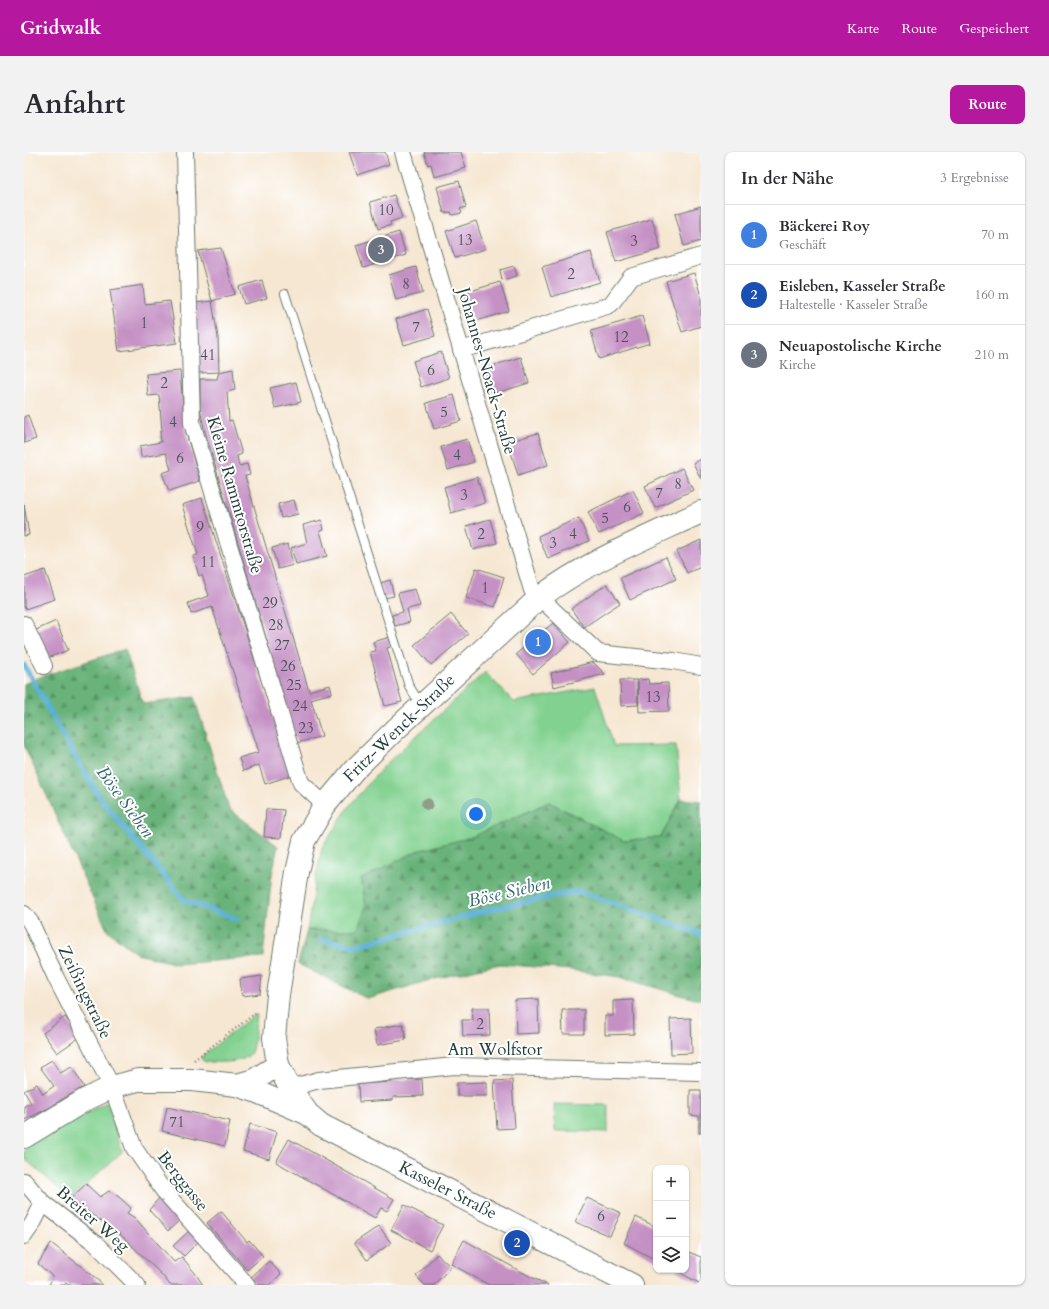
<!DOCTYPE html>
<html lang="de">
<head>
<meta charset="utf-8">
<style>
	:root { --surface:#fff; --page:#f2f2f3; --text:#2b2b33; --muted:#7c7c81; --line:#e1e1e2; --accent:#b5179e }
	body { margin:0; font-family:Cardo,serif; background:var(--page); color:var(--text) }
	.controls { position:absolute; right:12px; bottom:12px; display:grid; overflow:hidden; border-radius:8px; box-shadow:0 1px 3px #0004 }
	.controls button { width:36px; height:36px; display:grid; place-items:center; padding:0; border:0; border-bottom:1px solid var(--line); background:var(--surface); color:var(--text); font:20px sans-serif }
	.you { position:absolute; left:452px; top:662px; width:14px; height:14px; margin:-10px; border:3px solid #fff; border-radius:50%; background:#1a73e8; box-shadow:0 0 0 6px #1a73e833 }
	.badge { display:grid; place-items:center; width:26px; height:26px; border-radius:50%; background:var(--accent); color:#fff; font-size:13px; font-weight:700 }
	.pin { position:absolute; translate:-50% -50%; border:2px solid #fff; box-shadow:0 1px 4px #0006 }
	.list { margin:0; padding:0; list-style:none }
	h2 { display:flex; justify-content:space-between; align-items:center; height:52px; margin:0; padding:0 16px; font-size:17px }
	h2 small { font-size:13px; font-weight:400; color:var(--muted) }
	.list li { display:grid; grid-template-columns:26px 1fr auto; gap:12px; align-items:center; box-sizing:border-box; height:60px; padding:0 16px; border-top:1px solid var(--line) }
	.list b { display:block; font-size:15px; white-space:nowrap }
	.list p { margin:0; font-size:13px; white-space:nowrap; color:var(--muted) }
	.list em { font-size:13px; font-style:normal; color:var(--muted) }
	.icon { flex:none; width:22px; height:22px; fill:none; stroke:currentColor; stroke-width:2; stroke-linecap:round; stroke-linejoin:round }
	.map { position:relative; flex:none; width:677px; height:1133px; overflow:hidden; border-radius:8px }
	header { display:flex; align-items:center; gap:24px; box-sizing:border-box; height:56px; padding:0 20px; background:var(--accent); color:#fff }
	header strong { font-size:19px }
	nav { display:flex; gap:22px; margin-inline-start:auto; font-size:14px }
	.intro { display:flex; align-items:center; justify-content:space-between; box-sizing:border-box; height:96px; padding:0 24px }
	h1 { margin:0; font-size:28px }
	.button { padding:10px 18px; border-radius:8px; background:var(--accent); color:#fff; font-size:14px; font-weight:700 }
	main { display:flex; gap:24px; padding:0 24px }
	aside { flex:1; background:var(--surface); border-radius:8px; box-shadow:0 1px 3px #0004 }
	.map>svg:first-child { display:block }
	.green { fill:#82d190; stroke:#508762 }
	.forest { fill:url(#forest-firs); stroke:#447857 }
	.lines { fill:none; stroke-linecap:round; stroke-linejoin:round }
	.stream { stroke:#5ab0d7; stroke-width:5.5 }
	.building { fill:#c591c5 }
	.lane-casing { stroke:#6a786b; stroke-width:10 }
	.street-casing { stroke:#6a786b; stroke-width:18 }
	.secondary-casing { stroke:#6a786b; stroke-width:24 }
	.path { stroke:#6a786b; stroke-width:2.5; stroke-dasharray:1 3; stroke-linecap:butt }
	.lane { stroke:#fff; stroke-width:8 }
	.street { stroke:#fff; stroke-width:16 }
	.secondary { stroke:#fff; stroke-width:22 }
	.tree { fill:#8e9e88 }
	.labels { text-anchor:middle; dominant-baseline:central; stroke-width:4; stroke-linejoin:round; paint-order:stroke }
	.number-label { font-size:15px; fill:#485258 }
	.street-label { font-size:17px; fill:#1f3d34; stroke:#fff }
	.water-label { font-size:18px; font-style:italic; fill:#34656d; stroke:#fff }
</style>
</head>
<body>
<header>
<strong>Gridwalk</strong>
<nav><a>Karte</a><a>Route</a><a>Gespeichert</a></nav>
</header>
<div class="intro"><h1>Anfahrt</h1><a class="button">Route</a></div>
<main>
<div class="map">
<svg width="677" height="1133" viewBox="0 0 677 1133">
	<defs>
		<pattern id="forest-firs" width="22" height="20" patternUnits="userSpaceOnUse"><rect width="22" height="20" fill="#69b37a"/><path d="M5 1l3.5 6h-7zM16 11l3.5 6h-7z" fill="#569365"/></pattern>
	</defs>
	<rect width="100%" height="100%" fill="#fff"/>
	<filter id="ink" filterUnits="userSpaceOnUse"><feTurbulence type="fractalNoise" baseFrequency=".025" numOctaves="2"/><feDisplacementMap in="SourceGraphic" scale="8" xChannelSelector="R" yChannelSelector="G"/><feConvolveMatrix kernelMatrix="1 2 1 2 8 2 1 2 1" color-interpolation-filters="sRGB"/></filter>
	<filter id="wash" filterUnits="userSpaceOnUse"><feTurbulence type="fractalNoise" baseFrequency=".012" numOctaves="4" result="noise"/><feDisplacementMap in="SourceGraphic" scale="16" xChannelSelector="R" yChannelSelector="G"/><feGaussianBlur stdDeviation="0.9" result="paint"/><feColorMatrix in="noise" values="0 0 0 0 0 0 0 0 0 0 0 0 0 0 0 0 0 1.4 0 .05"/><feComposite in="paint" operator="in"/></filter>
	<g filter="url(#wash)">
		<rect width="100%" height="100%" fill="#f6e7d2"/>
		<g class="green">
			<path d="M461 520 490 550 571 535 590 594 652 593 657 647 637 685 600 689 525 650 448 685 393 699 342 755 333 778H283L291 729 298 696 325 654 361 613Z"/>
			<path d="M230 863H233C231 874 231 887 228 898 224 913 194 910 182 910L178 908V904Z"/>
			<path d="M83 950 98 1000 46 1047 0 1006V1000L8 989Z"/>
			<path d="M530 952 584 953V980L531 979Z"/>
		</g>
		<g class="forest">
			<path d="M101 497 119 552 170 545 205 657 254 694 248 723 239 805 153 812 113 802 83 778 0 593V532L16 525Z"/>
			<path d="M657 647 677 649V847H670L595 825 546 818 476 812 406 828 344 847 274 812 283 778H333L342 755 337 727 393 699 448 685 525 650 600 689 637 685Z"/>
		</g>
		<g class="lines">
			<g class="stream">
				<path d="M0 513 45 594 76 646 160 748 213 767"/>
				<path d="M297 787 332 794 472 756 555 739 677 782"/>
			</g>
		</g>
		<g id="blocks">
			<g class="building">
				<path d="M325 0H361L365 12 333 23Z"/>
				<path d="M400 0H437L442 16 410 25 407 12 404 13Z"/>
				<path d="M435 29 442 55 436 57 438 61 428 63 427 60 420 61 413 35Z"/>
				<path d="M370 43 378 66 366 70 367 73 354 77 346 50Z"/>
				<path d="M677 54V89L660 94 651 62Z"/>
				<path d="M628 67 637 97 592 110 583 80Z"/>
				<path d="M452 69 461 97 431 106 422 79Z"/>
				<path d="M375 80 382 103 339 116 332 93Z"/>
				<path d="M197 96 211 142 188 149 174 99Z"/>
				<path d="M567 100 576 130 527 145 518 115Z"/>
				<path d="M490 114 493 124 478 128 476 118Z"/>
				<path d="M392 115 399 141 372 148 365 123Z"/>
				<path d="M670 121 677 144V174L658 180 642 129Z"/>
				<path d="M238 128 243 146 220 152 215 135Z"/>
				<path d="M476 130 485 159 449 170 440 141Z"/>
				<path d="M119 133 121 152 146 149 153 191 95 199 86 138Z"/>
				<path d="M188 149 194 186 195 220 209 217 211 238 203 240 205 269 208 268 218 302 213 304 215 314 223 312 226 323 221 324 285 539 306 533 308 541 287 547 298 584 273 591 180 276 176 256V227H193L195 220 175 221 171 151Z"/>
				<path d="M403 157 411 184 380 193 372 167Z"/>
				<path d="M618 164 626 191 575 207 567 179Z"/>
				<path d="M417 200 425 226 397 235 389 209Z"/>
				<path d="M497 205 505 231 469 242 461 216Z"/>
				<path d="M156 219 161 277 176 329 145 339 138 321 147 318 142 301 117 305 116 294 137 290 136 280 138 279 135 243 124 244 122 222Z"/>
				<path d="M272 230 277 250 251 256 246 236Z"/>
				<path d="M430 243 437 269 410 277 402 251Z"/>
				<path d="M4 263 12 287 0 291V265Z"/>
				<path d="M514 281 524 313 494 323 484 290Z"/>
				<path d="M443 287 450 310 424 318 417 295Z"/>
				<path d="M677 307V327L669 311Z"/>
				<path d="M658 316 669 338 631 356 621 334Z"/>
				<path d="M453 325 461 351 427 361 420 335Z"/>
				<path d="M609 338 620 361 575 382 564 360Z"/>
				<path d="M178 346 268 623 241 632 235 613 219 619 215 606 235 600 188 455 167 462 164 451 185 444 178 423 175 424 169 404 174 403 158 353Z"/>
				<path d="M270 348 274 362 257 366 254 352Z"/>
				<path d="M0 352 5 383 0 384Z"/>
				<path d="M555 366 565 389 524 407 514 384Z"/>
				<path d="M466 367 473 391 449 398 442 374Z"/>
				<path d="M298 368 300 378 296 379 303 404 272 412 267 396 283 391 279 373Z"/>
				<path d="M677 388V415L663 421 653 399Z"/>
				<path d="M264 392 269 413 254 417 248 396Z"/>
				<path d="M642 405 652 427 606 448 596 426Z"/>
				<path d="M452 416 480 425 471 455 442 446Z"/>
				<path d="M21 418 31 447 1 457 0 454V425Z"/>
				<path d="M366 428 370 444 360 446 356 431Z"/>
				<path d="M583 432 596 451 560 475 547 457Z"/>
				<path d="M391 437 396 454 383 457 386 470 371 474 368 463 379 460 374 441Z"/>
				<path d="M427 462 444 482 407 513 390 493Z"/>
				<path d="M32 469 44 498 21 507 10 479Z"/>
				<path d="M529 471 546 490 509 522 492 502Z"/>
				<path d="M366 485 369 494 363 496 378 550 361 554 346 500 352 499 349 490Z"/>
				<path d="M569 510 581 522 530 535 527 521Z"/>
				<path d="M624 527 625 532 644 531 645 559 615 560 614 528Z"/>
				<path d="M596 528H613L614 553 597 554Z"/>
				<path d="M242 657 260 658 257 686 240 685Z"/>
				<path d="M238 824 236 842 218 844 216 827Z"/>
				<path d="M514 847 515 881 492 882 491 848Z"/>
				<path d="M609 848 610 882 581 883V864H589V849Z"/>
				<path d="M448 856H465L466 883 439 884 438 868H449Z"/>
				<path d="M538 858H560V882H539Z"/>
				<path d="M41 865 56 885 33 901 19 881Z"/>
				<path d="M667 866 668 901 647 902 646 867Z"/>
				<path d="M379 872 382 888 353 893 350 877Z"/>
				<path d="M28 908 36 921 48 915 60 935 37 948 27 955 0 968V954L7 951 0 939 13 932 19 942 30 934 16 915Z"/>
				<path d="M398 927 399 944 369 945V948L335 950 334 932 368 930V928Z"/>
				<path d="M488 928 491 976 473 977 470 929Z"/>
				<path d="M463 930V944H433V931Z"/>
				<path d="M666 938H677V981H675V964L666 963Z"/>
				<path d="M143 955 206 969 201 994 138 979Z"/>
				<path d="M226 972 253 980 245 1007 219 999Z"/>
				<path d="M265 987 370 1047 363 1059 357 1056 351 1066 252 1010Z"/>
				<path d="M62 1032 76 1045 85 1039 95 1045 107 1056 103 1061 111 1066 150 1110 158 1105 171 1121 179 1133H146L138 1123 97 1083 46 1047Z"/>
				<path d="M136 1045 157 1067 144 1079 125 1058Z"/>
				<path d="M563 1046 597 1061 586 1084 551 1070Z"/>
				<path d="M380 1053 419 1073 406 1098 367 1078Z"/>
				<path d="M197 1059 223 1090 225 1088 239 1104 223 1118 183 1071Z"/>
				<path d="M612 1065 632 1075V1108L600 1091Z"/>
				<path d="M355 1074 367 1091 343 1108 330 1091Z"/>
				<path d="M167 1077 176 1088 160 1104 149 1094Z"/>
				<path d="M440 1088 507 1125 524 1133H465L427 1112Z"/>
				<path d="M27 1091 67 1122 79 1133H44L42 1131 41 1133H25L29 1125 14 1112Z"/>
				<path d="M662 1099 677 1105V1132L651 1118H662Z"/>
				<path d="M413 1102 427 1115 410 1133H401L392 1124Z"/>
				<path d="M245 1109 257 1122 245 1133H230L225 1127Z"/>
			</g>
		</g>
	</g>
	<g filter="url(#ink)">
		<use href="#blocks" fill-opacity="0" stroke="#6a786b" stroke-width="1"/>
		<g class="lines">
			<g class="lane-casing">
				<path id="lane" d="M261 142 385 534 397 553"/>
			</g>
			<g class="street-casing">
				<g id="street">
					<path d="M161 0 168 271 277 631 301 653"/>
					<path d="M379 0 508 438 574 501 649 509 677 514"/>
					<path d="M437 198 583 154 587 152 607 125 677 104"/>
					<path d="M0 472 20 514"/>
					<path d="M0 762 7 771 32 826 88 935 110 996 139 1038 223 1133"/>
					<path d="M266 936 295 928 430 914 677 920"/>
					<path d="M0 1029 19 1051 71 1091 113 1133"/>
					<path d="M0 1084 9 1071 19 1051"/>
				</g>
			</g>
			<g class="secondary-casing">
				<g id="secondary">
					<path d="M213 933 230 928 254 913"/>
					<path d="M0 985 61 948 88 935 114 928H168L213 933 231 939 284 962"/>
					<path d="M608 1133 297 973 284 962 266 936 254 913 250 886 254 843 273 720 280 689 301 653 330 618 372 577 515 446C564 409 622 386 677 360"/>
				</g>
			</g>
			<path class="path" d="M170 908 233 860"/>
			<use href="#lane" class="lane"/>
			<use href="#street" class="street"/>
			<use href="#secondary" class="secondary"/>
		</g>
		<circle class="tree" cx="403" cy="652" r="6"/>
	</g>
	<g class="labels">
		<g class="number-label">
			<text x="362" y="58">10</text>
			<text x="441" y="88">13</text>
			<text x="610" y="89">3</text>
			<text x="547" y="122">2</text>
			<text x="382" y="132">8</text>
			<text x="120" y="171">1</text>
			<text x="392" y="175">7</text>
			<text x="597" y="185">12</text>
			<text x="184" y="203">41</text>
			<text x="407" y="218">6</text>
			<text x="140" y="231">2</text>
			<text x="420" y="260">5</text>
			<text x="149" y="270">4</text>
			<text x="433" y="303">4</text>
			<text x="156" y="306">6</text>
			<text x="654" y="332">8</text>
			<text x="635" y="341">7</text>
			<text x="440" y="343">3</text>
			<text x="603" y="355">6</text>
			<text x="581" y="366">5</text>
			<text x="176" y="375">9</text>
			<text x="457" y="382">2</text>
			<text x="549" y="382">4</text>
			<text x="529" y="391">3</text>
			<text x="184" y="410">11</text>
			<text x="461" y="436">1</text>
			<text x="246" y="451">29</text>
			<text x="252" y="473">28</text>
			<text x="258" y="493">27</text>
			<text x="264" y="514">26</text>
			<text x="270" y="533">25</text>
			<text x="629" y="545">13</text>
			<text x="276" y="554">24</text>
			<text x="282" y="576">23</text>
			<text x="456" y="872">2</text>
			<text x="153" y="970">71</text>
			<text x="577" y="1064">6</text>
		</g>
		<g class="street-label">
			<text transform="translate(463 219) rotate(74)">Johannes-Noack-Straße</text>
			<text transform="translate(211 343) rotate(74)">Kleine Rammtorstraße</text>
			<text transform="translate(375 576) rotate(-44)">Fritz-Wenck-Straße</text>
			<text transform="translate(61 840) rotate(64)">Zeißingstraße</text>
			<text x="471" y="897">Am Wolfstor</text>
			<text transform="translate(159 1029) rotate(52)">Berggasse</text>
			<text transform="translate(424 1038) rotate(27)">Kasseler Straße</text>
			<text transform="translate(69 1067) rotate(41)">Breiter Weg</text>
		</g>
		<g class="water-label">
			<text transform="translate(101 650) rotate(54)">Böse Sieben</text>
			<text transform="translate(485 740) rotate(-13)">Böse Sieben</text>
		</g>
	</g>
</svg>
<div class="controls">
<button>+</button>
<button>−</button>
<button><svg class="icon" aria-label="layers" viewBox="0 0 24 24"><path d="M12 4l9 5-9 5-9-5zM3 14l9 5 9-5"/></svg></button>
</div>
<div class="you"></div>
<div class="pin badge" style="left:514px;top:490px;background:#3f7fe0">1</div>
<div class="pin badge" style="left:493px;top:1091px;background:#1a4fb4">2</div>
<div class="pin badge" style="left:357px;top:98px;background:#6b7280">3</div>
</div>
<aside>
<h2>In der Nähe<small>3 Ergebnisse</small></h2>
<ul class="list">
<li><span class="badge" style="background:#3f7fe0">1</span><div><b>Bäckerei Roy</b><p>Geschäft</p></div><em>70 m</em></li>
<li><span class="badge" style="background:#1a4fb4">2</span><div><b>Eisleben, Kasseler Straße</b><p>Haltestelle · Kasseler Straße</p></div><em>160 m</em></li>
<li><span class="badge" style="background:#6b7280">3</span><div><b>Neuapostolische Kirche</b><p>Kirche</p></div><em>210 m</em></li>
</ul>
</aside>
</main>
</body>
</html>
